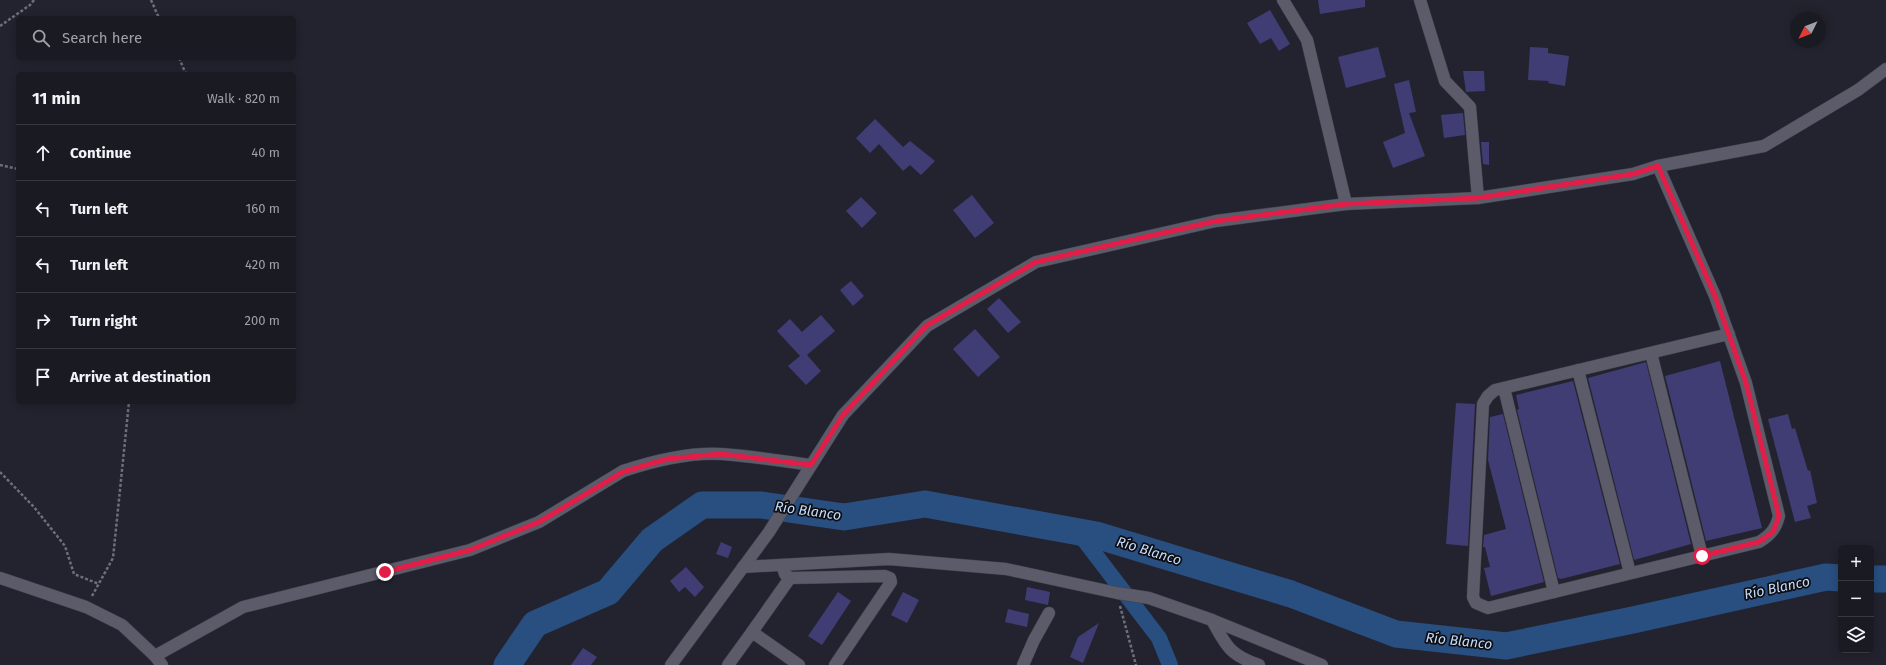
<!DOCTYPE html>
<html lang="en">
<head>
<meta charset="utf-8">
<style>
	:root { --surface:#1a1a23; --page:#23232b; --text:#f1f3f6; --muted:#9fa1a6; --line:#383841 }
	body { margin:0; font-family:"Fira Sans",sans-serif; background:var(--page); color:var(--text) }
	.controls { position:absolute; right:12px; bottom:12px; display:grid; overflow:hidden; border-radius:6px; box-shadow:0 2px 10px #0003 }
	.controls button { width:36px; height:36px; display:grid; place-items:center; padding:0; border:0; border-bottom:1px solid var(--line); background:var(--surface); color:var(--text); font:20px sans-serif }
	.compass { position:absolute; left:1790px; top:12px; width:36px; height:36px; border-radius:50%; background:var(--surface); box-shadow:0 2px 10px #0003; rotate:228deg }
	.stop { position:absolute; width:12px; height:12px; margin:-9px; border:3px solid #e11d48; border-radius:50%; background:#fff }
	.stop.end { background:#e11d48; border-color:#fff; box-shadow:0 1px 4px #0008 }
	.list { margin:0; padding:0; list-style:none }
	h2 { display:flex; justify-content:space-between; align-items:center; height:52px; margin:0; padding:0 16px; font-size:17px }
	h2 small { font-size:13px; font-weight:400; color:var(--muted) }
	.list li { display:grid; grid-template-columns:26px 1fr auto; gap:12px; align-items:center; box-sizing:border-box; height:56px; padding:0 16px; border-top:1px solid var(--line) }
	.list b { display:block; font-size:15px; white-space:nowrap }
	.list em { font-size:13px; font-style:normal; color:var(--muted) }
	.icon { flex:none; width:22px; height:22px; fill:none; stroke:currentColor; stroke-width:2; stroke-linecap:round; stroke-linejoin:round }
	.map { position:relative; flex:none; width:1886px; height:665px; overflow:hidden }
	.search { position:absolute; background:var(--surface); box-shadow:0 2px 10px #0003; left:16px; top:16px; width:280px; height:44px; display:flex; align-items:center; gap:10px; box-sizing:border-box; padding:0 14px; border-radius:6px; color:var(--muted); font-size:15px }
	.panel { position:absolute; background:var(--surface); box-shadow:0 2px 10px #0003; left:16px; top:72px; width:280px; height:332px; border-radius:6px }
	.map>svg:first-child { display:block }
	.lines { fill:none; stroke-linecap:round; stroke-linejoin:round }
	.canal { stroke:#284f80; stroke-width:16 }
	.river { stroke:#284f80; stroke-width:27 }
	.building { fill:#403c74 }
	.street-casing { stroke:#3f3f4a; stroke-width:13 }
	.path { stroke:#6f6f7a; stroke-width:2.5; stroke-dasharray:3 2; stroke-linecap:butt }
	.street { stroke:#5b5b69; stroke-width:12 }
	.route { stroke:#e11d48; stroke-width:5 }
	.labels { text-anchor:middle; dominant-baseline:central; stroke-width:3.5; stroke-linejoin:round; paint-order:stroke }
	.water-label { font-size:14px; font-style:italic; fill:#c5dcfb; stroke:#0d0d12 }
</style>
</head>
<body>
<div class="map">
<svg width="1886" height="665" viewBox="0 0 1886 665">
	<rect width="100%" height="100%" fill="#23232f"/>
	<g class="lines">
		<path class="canal" d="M1078 532 1159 638 1170 665"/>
		<g class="river">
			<path d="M1871 579H1886"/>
			<path d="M507 665 535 624 608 592 652 540 702 505H762L844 517 925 504 1096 535 1291 594 1396 634 1506 646 1633 620 1826 577 1841 578"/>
		</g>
	</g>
	<g class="building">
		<path d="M1318 0H1365V7L1320 14Z"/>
		<path d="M1270 10 1290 44 1279 51 1271 38 1260 44 1247 23Z"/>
		<path d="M1378 47 1386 77 1346 88 1338 57Z"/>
		<path d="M1530 47 1548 48V53L1569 56 1565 86 1548 83 1549 81 1528 80Z"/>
		<path d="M1463 71H1484L1485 91 1466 92Z"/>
		<path d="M1409 80 1416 112 1409 113 1425 156 1393 168 1383 142 1405 133 1394 84Z"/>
		<path d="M1463 113 1465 135 1444 138 1441 115Z"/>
		<path d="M875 119 903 147 910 141 935 161 921 175 910 165 903 171 879 144 870 153 856 138Z"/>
		<path d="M1481 142H1489V165L1483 164Z"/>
		<path d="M972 195 994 223 975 238 953 210Z"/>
		<path d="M861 197 877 213 862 228 846 211Z"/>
		<path d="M851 281 864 296 853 306 840 290Z"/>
		<path d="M999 298 1021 322 1008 333 987 309Z"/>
		<path d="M821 315 835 331 807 355 821 371 806 385 788 366 800 356 777 331 790 319 802 332Z"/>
		<path d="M975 329 1000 357 978 377 953 349Z"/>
		<path d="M1720 361 1762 528 1706 541 1665 376Z"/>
		<path d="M1646 362 1691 544 1634 560 1588 378Z"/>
		<path d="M1573 381 1620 564 1561 579 1558 578 1517 410 1519 409 1516 395Z"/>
		<path d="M1456 403 1475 404 1468 546 1446 544Z"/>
		<path d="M1503 414 1544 582 1491 596 1484 568 1490 567 1485 547H1483L1484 535 1506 529 1488 460 1490 417Z"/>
		<path d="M1788 414 1792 429 1795 428 1808 471 1810 470 1817 503 1807 506 1811 518 1795 522 1768 419Z"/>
		<path d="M721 542 732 547 728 558 716 554Z"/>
		<path d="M686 567 704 587 695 597 685 587 679 592 670 581Z"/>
		<path d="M1027 587 1050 592 1048 605 1025 600Z"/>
		<path d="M838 592 851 601 822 645 808 636Z"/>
		<path d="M903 592 919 600 907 623 891 615Z"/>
		<path d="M1008 609 1029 614 1027 627 1005 622Z"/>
		<path d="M1099 623 1083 663 1070 657 1078 637Z"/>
		<path d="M583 648 597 657 591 665H571Z"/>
	</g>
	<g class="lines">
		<g class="street-casing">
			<g id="street">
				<path d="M1283 0 1307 40 1346 204"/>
				<path d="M1420 0 1445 81 1470 107 1478 198"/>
				<path d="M1658 166 1715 296 1746 383 1779 516C1776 528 1771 535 1759 542L1488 608 1476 603 1473 597 1483 404 1488 396 1495 390 1729 334"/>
				<path d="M1651 353 1702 556"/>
				<path d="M1578 370 1630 573"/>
				<path d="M1504 388 1554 592"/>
				<path d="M782 565 785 574 790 578 885 576 890 578 891 582 835 665"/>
				<path d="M743 567 889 559 1006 569 1117 593 1149 598 1212 620 1322 665"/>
				<path d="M0 578 86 607 122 625 155 656 162 665"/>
				<path d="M1212 620C1226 646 1230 655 1259 665"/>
				<path d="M752 632 790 578"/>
				<path d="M155 656 243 607 470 550 539 522 623 471C653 461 690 452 722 454 752 456 781 461 811 465"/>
				<path d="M671 665 769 532 843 415 927 326 1036 262 1216 221 1346 204 1478 198 1633 174 1658 166 1764 146 1858 90 1886 69"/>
				<path d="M728 665 752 632 799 665"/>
				<path d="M1023 665 1034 640 1049 613"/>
			</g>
		</g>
		<g class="path">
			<path d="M151 0 159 18"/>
			<path d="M0 26 30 5 34 0"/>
			<path d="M179 58 186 74"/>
			<path d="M0 165 18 169"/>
			<path d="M0 472 34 507 65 546 74 574 99 584"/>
			<path d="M92 596 113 558 129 402"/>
			<path d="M1120 606 1136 665"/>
		</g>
		<use href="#street" class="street"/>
	</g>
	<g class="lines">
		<path class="route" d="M385 572 470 550 539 522 623 472 667 459 721 454 811 465 843 415 926 326 1036 262 1216 221 1346 204 1478 198 1633 174 1658 166 1715 296 1746 383 1779 516 1773 532 1759 542 1702 556"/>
	</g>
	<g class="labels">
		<g class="water-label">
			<text transform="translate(808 511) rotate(8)">Río Blanco</text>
			<text transform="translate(1149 551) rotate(17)">Río Blanco</text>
			<text transform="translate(1777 588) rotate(-12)">Río Blanco</text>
			<text transform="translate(1459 641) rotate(6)">Río Blanco</text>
		</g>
	</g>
</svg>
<div class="controls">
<button>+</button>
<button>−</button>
<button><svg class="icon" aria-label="layers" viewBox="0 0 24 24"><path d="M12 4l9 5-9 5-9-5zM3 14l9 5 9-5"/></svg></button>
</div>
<svg class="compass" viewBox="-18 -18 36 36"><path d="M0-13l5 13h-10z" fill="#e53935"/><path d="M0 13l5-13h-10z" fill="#9fa1a6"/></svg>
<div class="stop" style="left:1702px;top:556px"></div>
<div class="stop end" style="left:385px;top:572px"></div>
<div class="search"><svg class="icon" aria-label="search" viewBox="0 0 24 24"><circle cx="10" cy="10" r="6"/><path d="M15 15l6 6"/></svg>Search here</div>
<section class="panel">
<h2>11 min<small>Walk · 820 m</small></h2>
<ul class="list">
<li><svg class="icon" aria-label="ahead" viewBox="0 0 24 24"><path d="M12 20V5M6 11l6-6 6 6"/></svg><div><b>Continue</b></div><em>40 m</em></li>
<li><svg class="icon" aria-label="left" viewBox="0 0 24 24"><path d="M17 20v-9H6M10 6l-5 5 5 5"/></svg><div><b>Turn left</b></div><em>160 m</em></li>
<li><svg class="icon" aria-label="left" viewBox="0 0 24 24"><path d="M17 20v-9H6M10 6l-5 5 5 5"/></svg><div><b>Turn left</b></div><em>420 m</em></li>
<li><svg class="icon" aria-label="right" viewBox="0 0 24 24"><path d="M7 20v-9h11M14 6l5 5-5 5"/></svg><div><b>Turn right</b></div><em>200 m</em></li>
<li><svg class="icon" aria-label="arrive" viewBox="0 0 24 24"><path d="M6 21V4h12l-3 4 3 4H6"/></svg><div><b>Arrive at destination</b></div></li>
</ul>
</section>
</div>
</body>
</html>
